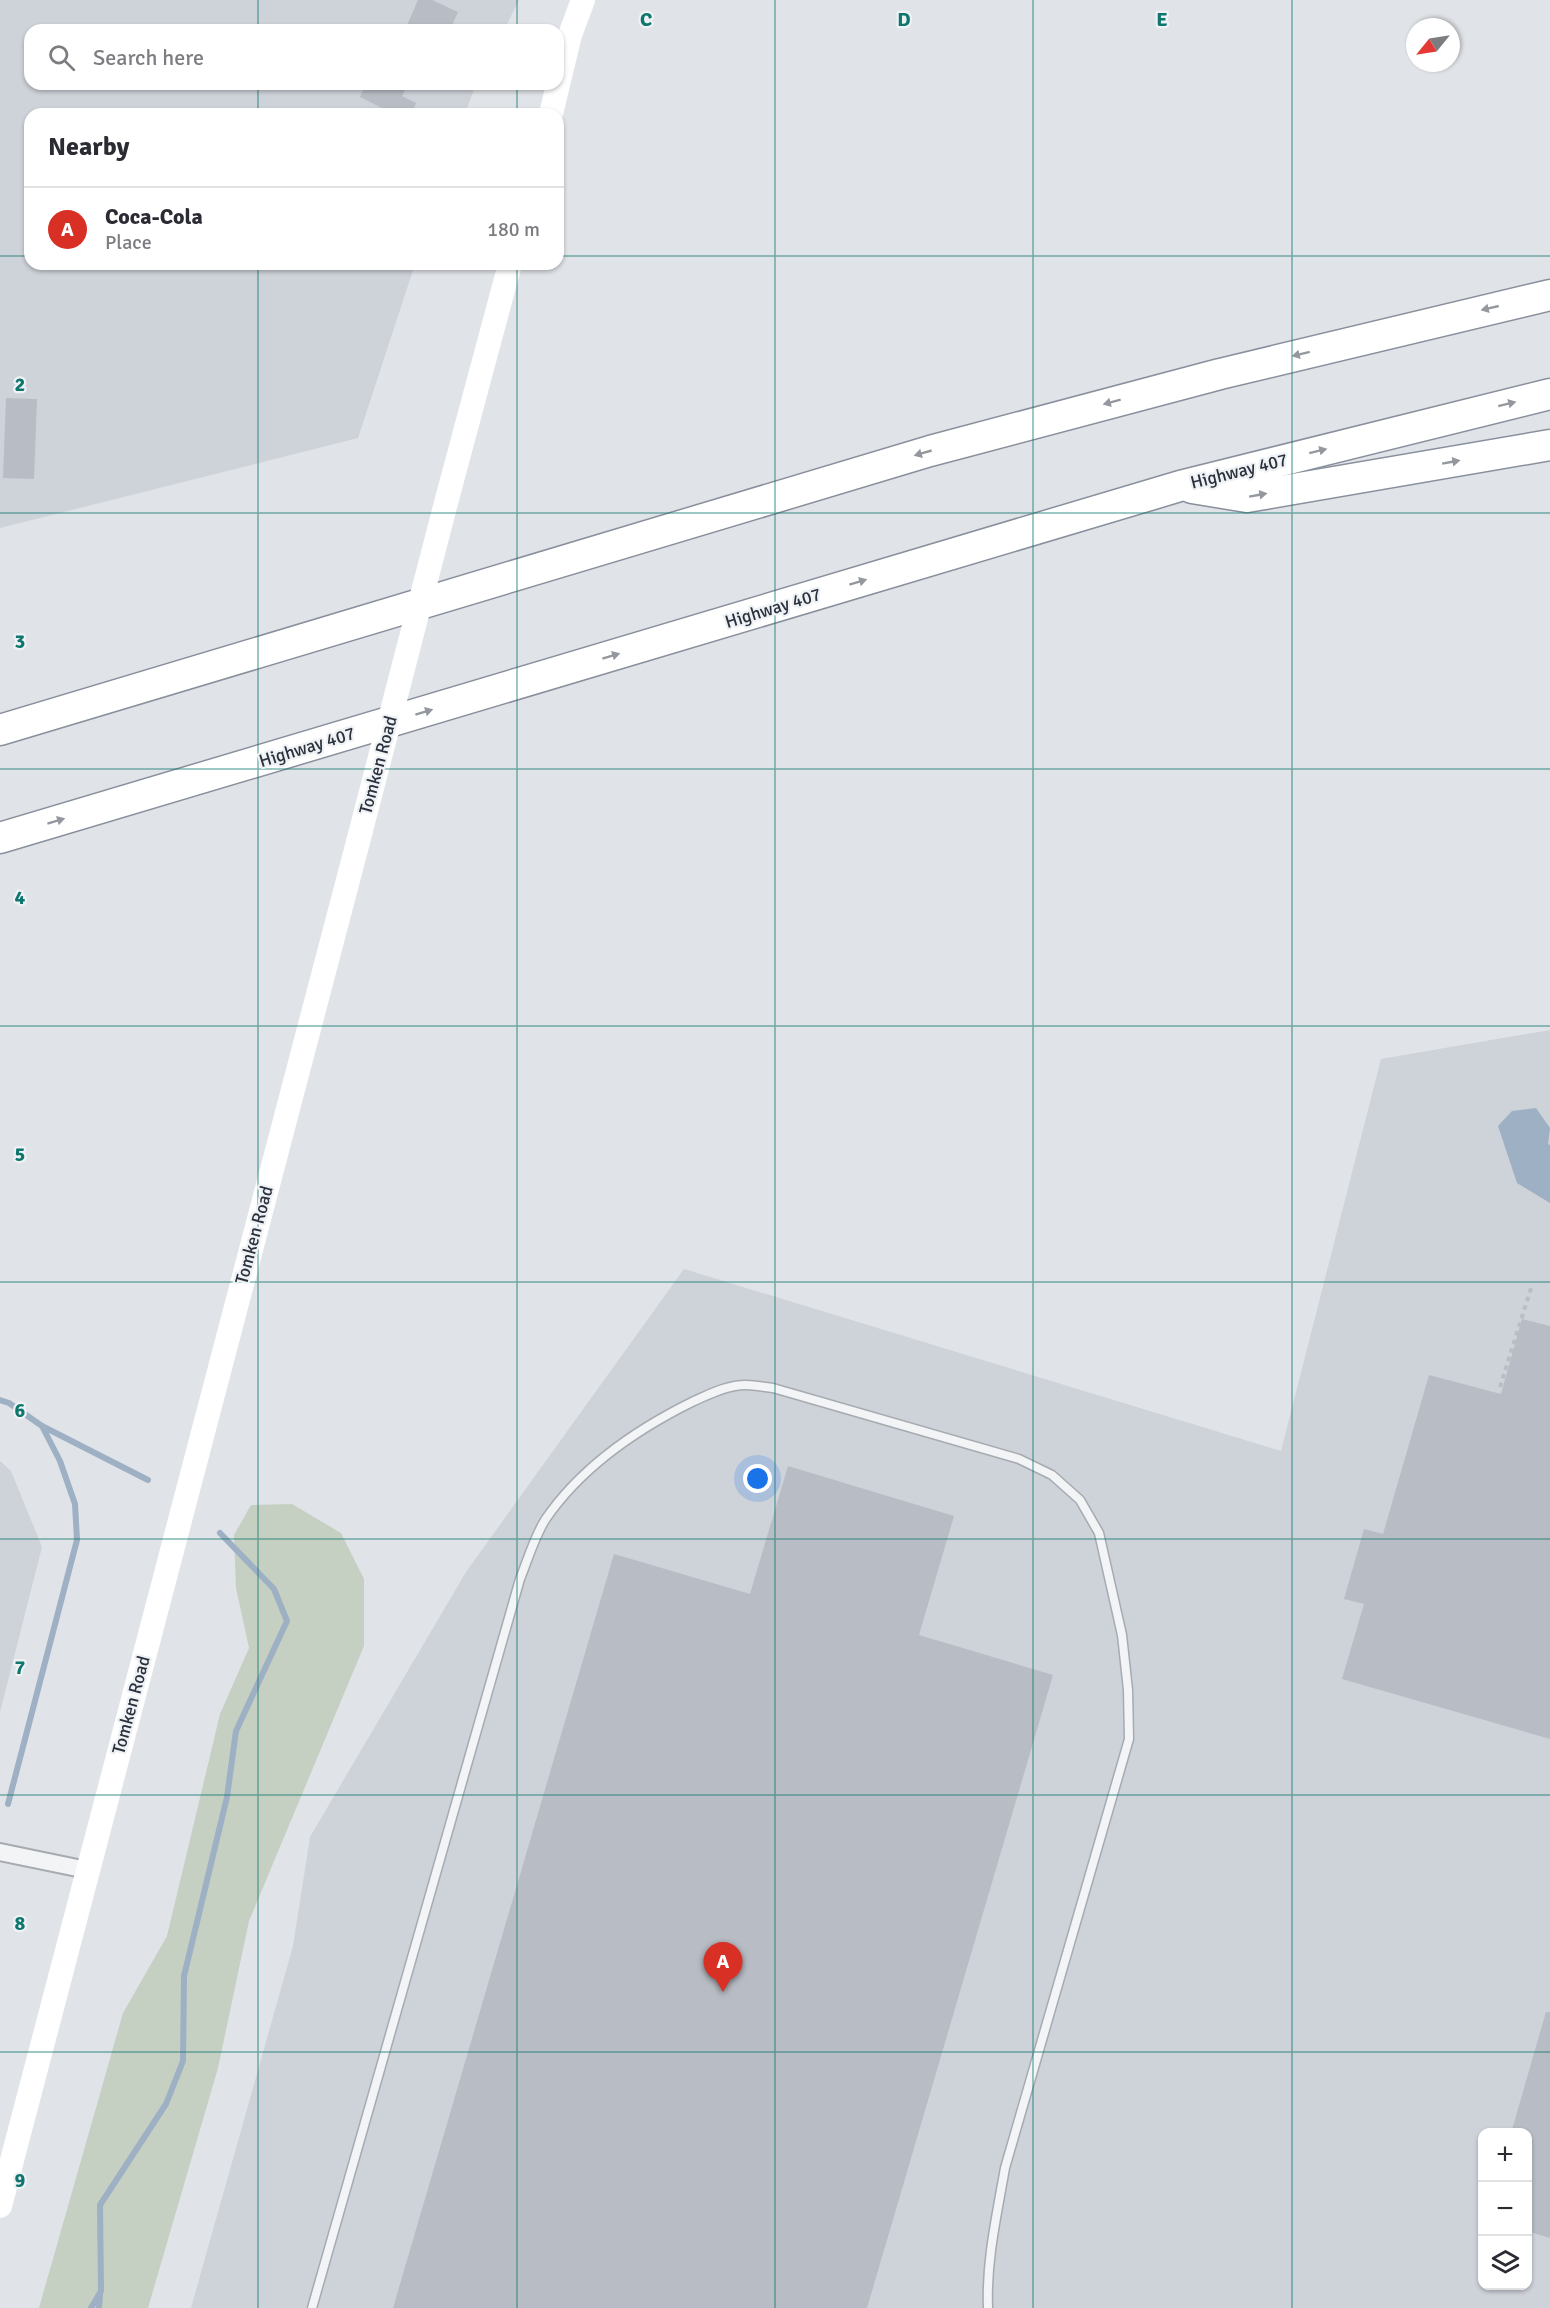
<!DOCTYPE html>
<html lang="en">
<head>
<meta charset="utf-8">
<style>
	:root { --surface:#fff; --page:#f7f7f7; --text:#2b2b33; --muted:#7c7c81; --line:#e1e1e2; --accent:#d93025 }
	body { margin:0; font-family:Signika,sans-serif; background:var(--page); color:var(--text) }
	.controls { position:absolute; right:18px; bottom:18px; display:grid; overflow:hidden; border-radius:12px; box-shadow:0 2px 4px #0004 }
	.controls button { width:54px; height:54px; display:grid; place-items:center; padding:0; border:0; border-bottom:2px solid var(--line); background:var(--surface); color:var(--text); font:30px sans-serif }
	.compass { position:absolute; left:1406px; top:18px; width:54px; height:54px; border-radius:50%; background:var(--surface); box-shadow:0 2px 4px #0004; rotate:240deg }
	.you { position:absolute; left:758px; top:1479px; width:21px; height:21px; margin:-15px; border:4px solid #fff; border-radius:50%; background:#1a73e8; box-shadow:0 0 0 9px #1a73e833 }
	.badge { display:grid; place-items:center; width:39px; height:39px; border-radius:50%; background:var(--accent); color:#fff; font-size:20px; font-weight:700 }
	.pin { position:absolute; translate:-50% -50px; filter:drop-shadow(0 2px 3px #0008) }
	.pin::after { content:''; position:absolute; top:32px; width:21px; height:18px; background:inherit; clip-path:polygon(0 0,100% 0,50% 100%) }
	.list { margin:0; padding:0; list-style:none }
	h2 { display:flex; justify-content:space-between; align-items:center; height:78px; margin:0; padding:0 24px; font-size:26px }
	h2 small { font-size:20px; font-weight:400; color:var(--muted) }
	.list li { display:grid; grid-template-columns:39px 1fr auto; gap:18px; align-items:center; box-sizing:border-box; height:84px; padding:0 24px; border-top:2px solid var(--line) }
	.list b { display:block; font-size:22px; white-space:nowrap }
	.list p { margin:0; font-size:20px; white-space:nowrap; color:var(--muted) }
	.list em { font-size:20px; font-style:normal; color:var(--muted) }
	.icon { flex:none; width:33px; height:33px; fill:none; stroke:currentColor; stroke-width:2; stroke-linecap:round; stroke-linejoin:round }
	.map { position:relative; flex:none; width:1550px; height:2308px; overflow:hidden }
	.search { position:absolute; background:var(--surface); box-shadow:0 2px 4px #0004; left:24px; top:24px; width:540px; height:66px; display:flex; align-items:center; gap:15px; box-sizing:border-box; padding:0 21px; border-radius:18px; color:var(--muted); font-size:22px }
	.panel { position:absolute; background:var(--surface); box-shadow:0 2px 4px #0004; left:24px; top:108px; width:540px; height:162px; border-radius:18px }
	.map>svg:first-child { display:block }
	.built { fill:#ced2d9; fill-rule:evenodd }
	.green { fill:#c5d0c2 }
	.water { fill:#9eb0c4 }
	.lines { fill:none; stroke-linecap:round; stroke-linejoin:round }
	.stream { stroke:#9eb0c4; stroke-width:6 }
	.building { fill:#b8bcc4 }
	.service-casing { stroke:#a6aab1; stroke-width:11 }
	.minor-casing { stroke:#a6aab1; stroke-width:20 }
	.motorway-casing { stroke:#89909d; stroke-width:33 }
	.path { stroke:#babdc2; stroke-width:4; stroke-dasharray:4.5 4.5; stroke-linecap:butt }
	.service { stroke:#f2f4f6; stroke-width:8 }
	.minor { stroke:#f2f4f6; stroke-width:16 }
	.secondary { stroke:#fff; stroke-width:24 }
	.motorway { stroke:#fff; stroke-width:30 }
	.secondary-bridge { stroke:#fff; stroke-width:24 }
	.oneway { fill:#94989e }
	.grid { fill:none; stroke:#0f766e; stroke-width:1.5; stroke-opacity:0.55 }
	.labels { text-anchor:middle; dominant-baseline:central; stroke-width:4.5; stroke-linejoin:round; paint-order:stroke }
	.street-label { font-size:18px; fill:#2a313d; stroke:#eff2f5 }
	.grid-label { font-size:20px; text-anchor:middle; font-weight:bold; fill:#0f766e; stroke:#eff2f5; stroke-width:4.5; stroke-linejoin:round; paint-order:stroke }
</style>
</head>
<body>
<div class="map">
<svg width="1550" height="2308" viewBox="0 0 1550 2308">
	<rect width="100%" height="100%" fill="#e0e3e7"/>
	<g class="built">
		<path d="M0 0H519L504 30H30V84H476L465 114H30V264H415L358 438 0 528Z"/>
		<path d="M1550 1030V2308H191L293 1946 310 1837 466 1572 684 1269 1281 1451 1381 1059ZM1482 2132H1528V2286H1482Z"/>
		<path d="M0 1461 11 1471 42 1547 0 1712Z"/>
	</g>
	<path class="green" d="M292 1504 341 1533 364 1579V1646L249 1921 218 2068 148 2308H39L123 2013 167 1936 220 1714 249 1648 236 1588 234 1535 251 1505Z"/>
	<path class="water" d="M1536 1108 1550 1128 1548 1144 1550 1145V1203L1517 1183 1498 1126 1512 1111Z"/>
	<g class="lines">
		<g class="stream">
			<path d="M0 1400 9 1403 42 1426 148 1480"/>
			<path d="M8 1804 77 1540 75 1504 60 1461 42 1426"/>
			<path d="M91 2308 101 2291 100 2205 166 2104 183 2061 184 1976 227 1797 236 1731 287 1621 274 1589 220 1533"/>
			<path d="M99 2308 100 2294"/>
		</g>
	</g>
	<g class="building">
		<path d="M418 0H432L458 12 450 30H405Z"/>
		<path d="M366 84H408L402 96 416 103 411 114H394L360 97Z"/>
		<path d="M6 398 37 399 34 479 3 478Z"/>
		<path d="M1522 1319 1550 1326V1739L1342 1679 1364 1604 1344 1599 1364 1529 1383 1534 1429 1375 1501 1394Z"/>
		<path d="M788 1466 954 1516 919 1635 1053 1675 867 2308H393L614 1554 750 1594Z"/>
		<path d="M1546 2012H1550V2238L1527 2231V2133H1511Z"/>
	</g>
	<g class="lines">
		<g class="service-casing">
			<path id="service" d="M312 2308 520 1579C528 1559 534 1538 545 1520 581 1467 637 1429 694 1401 710 1394 727 1385 746 1385 754 1385 764 1387 773 1388L1019 1459 1052 1475 1080 1500 1099 1533 1122 1635 1128 1690 1129 1739 1005 2168C997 2214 986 2261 988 2308"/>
		</g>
		<g class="minor-casing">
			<path id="minor" d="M0 1852 87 1870"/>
		</g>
		<g class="motorway-casing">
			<g id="motorway">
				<path d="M1192 488 1247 497 1550 445"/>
				<path d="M0 730 930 451 1220 374 1550 295"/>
				<path d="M0 838 1180 486 1550 394"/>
			</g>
		</g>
		<path class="path" d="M1500 1387 1532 1285"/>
		<use href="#service" class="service"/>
		<use href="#minor" class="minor"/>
		<g class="secondary">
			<path d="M551 114 570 35 583 0"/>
			<path d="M447 499 510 264"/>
			<path d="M0 2206 358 842"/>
		</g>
		<use href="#motorway" class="motorway"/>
		<path class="secondary-bridge" d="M358 842 447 499"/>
	</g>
	<defs><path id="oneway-solid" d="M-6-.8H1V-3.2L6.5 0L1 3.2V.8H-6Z" transform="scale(1.5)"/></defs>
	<g class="oneway">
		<use href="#oneway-solid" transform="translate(1490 308) rotate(167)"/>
		<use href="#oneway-solid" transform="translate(1301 354) rotate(166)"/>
		<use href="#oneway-solid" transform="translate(1112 402) rotate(165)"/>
		<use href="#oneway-solid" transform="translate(1507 404) rotate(-14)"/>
		<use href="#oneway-solid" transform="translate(1318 451) rotate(-14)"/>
		<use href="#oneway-solid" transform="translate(923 453) rotate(164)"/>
		<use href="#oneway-solid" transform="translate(1451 462) rotate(-10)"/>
		<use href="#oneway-solid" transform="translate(1258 495) rotate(-10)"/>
		<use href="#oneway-solid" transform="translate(858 582) rotate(-17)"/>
		<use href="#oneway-solid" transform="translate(611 656) rotate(-17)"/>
		<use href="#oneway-solid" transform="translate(424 712) rotate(-17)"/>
		<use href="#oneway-solid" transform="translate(56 821) rotate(-17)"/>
	</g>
	<path class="grid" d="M258 0V30M517 0V30M775 0V2308M1033 0V2308M1292 0V2308M258 84V114M517 84V114M0 256H30M558 256H1550M258 264V2308M517 264V2308M0 513H1550M0 769H1550M0 1026H1550M0 1282H1550M0 1539H1550M0 1795H1550M0 2052H1550"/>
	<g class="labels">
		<g class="street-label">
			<text transform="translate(1239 471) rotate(-14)">Highway 407</text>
			<text transform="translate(773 608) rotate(-17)">Highway 407</text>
			<text transform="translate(307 747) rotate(-17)">Highway 407</text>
			<text transform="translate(378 765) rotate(-75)">Tomken Road</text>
			<text transform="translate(254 1235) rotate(-75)">Tomken Road</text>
			<text transform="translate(131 1705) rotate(-75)">Tomken Road</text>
		</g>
	</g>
	<g class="grid-label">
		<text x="646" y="26">C</text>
		<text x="904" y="26">D</text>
		<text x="1162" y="26">E</text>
		<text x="20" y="391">2</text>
		<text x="20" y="648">3</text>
		<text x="20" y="904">4</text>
		<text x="20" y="1161">5</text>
		<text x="20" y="1417">6</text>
		<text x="20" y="1674">7</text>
		<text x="20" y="1930">8</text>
		<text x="20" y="2187">9</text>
	</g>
</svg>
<div class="controls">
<button>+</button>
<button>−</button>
<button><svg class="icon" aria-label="layers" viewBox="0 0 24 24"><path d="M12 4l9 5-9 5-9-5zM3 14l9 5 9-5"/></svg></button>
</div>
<svg class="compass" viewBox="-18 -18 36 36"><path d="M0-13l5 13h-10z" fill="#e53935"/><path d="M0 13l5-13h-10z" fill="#7c7c81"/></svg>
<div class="you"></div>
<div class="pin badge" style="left:723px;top:1992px">A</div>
<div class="search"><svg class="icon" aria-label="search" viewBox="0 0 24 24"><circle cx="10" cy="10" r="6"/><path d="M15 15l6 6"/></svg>Search here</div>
<section class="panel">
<h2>Nearby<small></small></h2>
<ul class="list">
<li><span class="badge">A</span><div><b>Coca-Cola</b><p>Place</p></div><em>180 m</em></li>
</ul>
</section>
</div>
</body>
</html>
